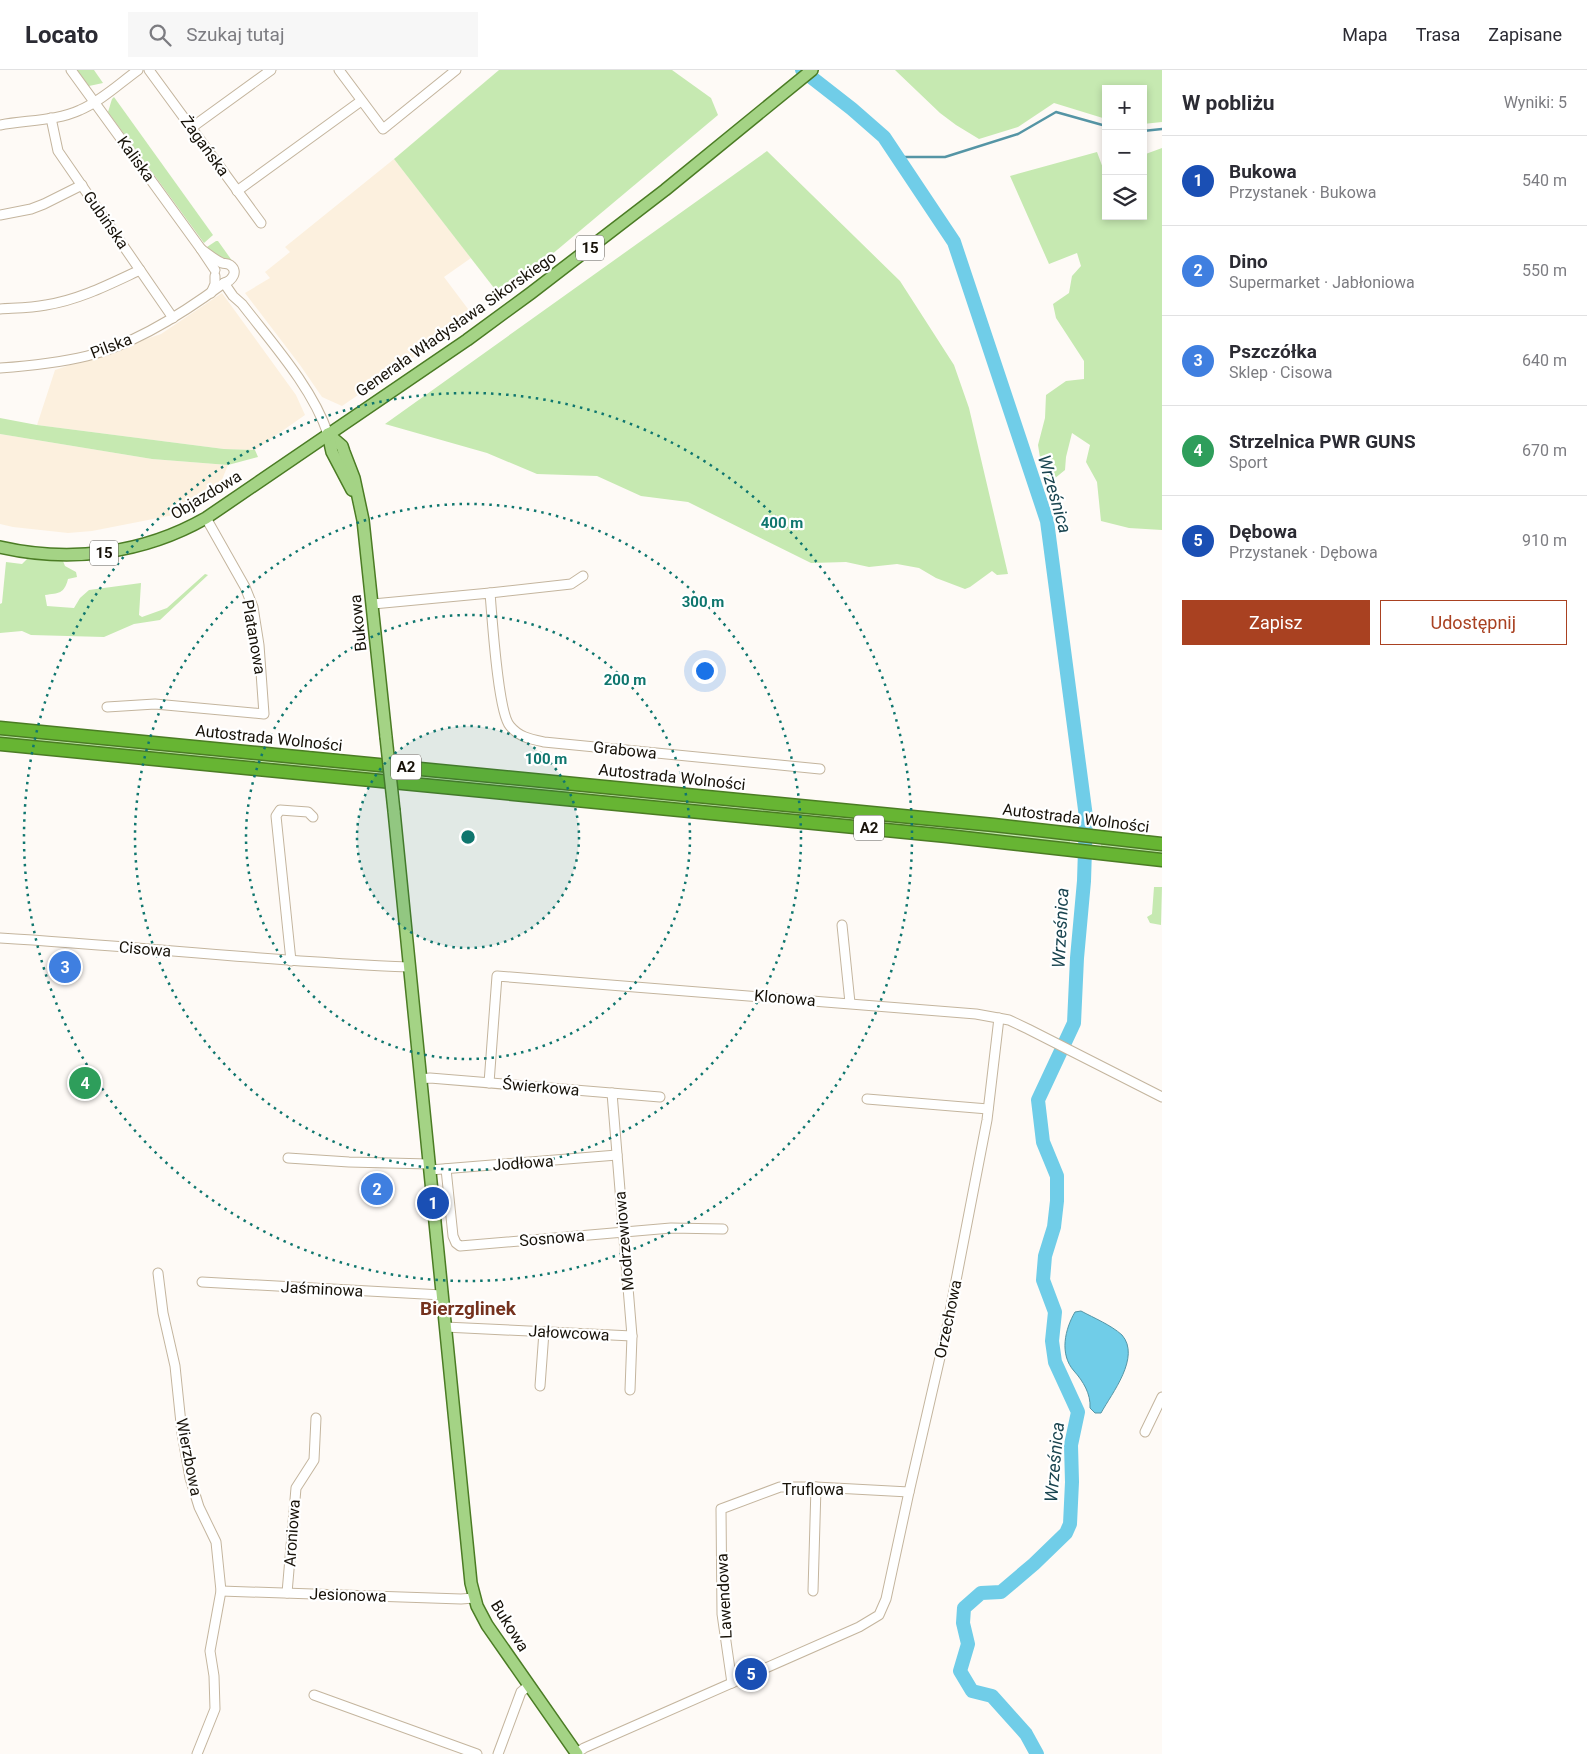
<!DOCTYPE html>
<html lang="pl">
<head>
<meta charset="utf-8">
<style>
	:root { --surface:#fff; --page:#f7f7f7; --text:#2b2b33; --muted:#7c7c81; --line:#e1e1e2; --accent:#a94121 }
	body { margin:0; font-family:Roboto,sans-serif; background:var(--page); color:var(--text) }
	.controls { position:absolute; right:15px; top:15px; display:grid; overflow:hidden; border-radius:0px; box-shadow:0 2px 8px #0003 }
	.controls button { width:45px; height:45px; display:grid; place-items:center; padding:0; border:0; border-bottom:1px solid var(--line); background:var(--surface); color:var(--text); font:25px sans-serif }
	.you { position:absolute; left:704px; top:600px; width:18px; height:18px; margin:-12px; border:4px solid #fff; border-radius:50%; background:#1a73e8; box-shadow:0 0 0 8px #1a73e833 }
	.badge { display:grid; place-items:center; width:32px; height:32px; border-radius:50%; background:var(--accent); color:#fff; font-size:16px; font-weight:700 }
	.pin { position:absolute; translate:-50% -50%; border:2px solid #fff; box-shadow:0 1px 5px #0006 }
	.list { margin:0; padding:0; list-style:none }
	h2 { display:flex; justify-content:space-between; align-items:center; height:65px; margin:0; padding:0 20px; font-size:21px }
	h2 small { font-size:16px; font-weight:400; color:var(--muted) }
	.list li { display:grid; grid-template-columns:32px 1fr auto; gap:15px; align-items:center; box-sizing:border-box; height:90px; padding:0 20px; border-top:1px solid var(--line) }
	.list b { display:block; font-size:19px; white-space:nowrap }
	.list p { margin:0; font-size:16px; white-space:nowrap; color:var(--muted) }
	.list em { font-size:16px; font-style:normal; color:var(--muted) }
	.actions { display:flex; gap:10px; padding:15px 20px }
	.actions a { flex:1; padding:11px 0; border:1px solid var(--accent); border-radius:0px; text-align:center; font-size:18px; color:var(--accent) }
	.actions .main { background:var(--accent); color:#fff }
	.icon { flex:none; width:28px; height:28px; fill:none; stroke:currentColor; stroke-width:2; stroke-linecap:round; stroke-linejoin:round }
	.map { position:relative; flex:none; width:1162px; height:1684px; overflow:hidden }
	header { display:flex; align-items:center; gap:30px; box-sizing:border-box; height:70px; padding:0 25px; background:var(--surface); border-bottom:1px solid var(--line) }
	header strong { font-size:24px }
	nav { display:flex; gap:28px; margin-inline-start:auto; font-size:18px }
	.search { width:350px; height:45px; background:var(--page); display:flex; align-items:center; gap:12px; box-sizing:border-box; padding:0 18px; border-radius:0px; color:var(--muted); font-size:19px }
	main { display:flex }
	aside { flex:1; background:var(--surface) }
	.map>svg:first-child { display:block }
	.built { fill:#fcf0de }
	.green { fill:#c6e9b1 }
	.water { fill:#70cde8; stroke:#5595a5 }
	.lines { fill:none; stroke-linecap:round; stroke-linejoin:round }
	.stream { stroke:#5595a5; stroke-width:2.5 }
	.river { stroke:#70cde8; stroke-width:14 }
	.minor-casing { stroke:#c4b59e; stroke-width:11 }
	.major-casing { stroke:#4b7c24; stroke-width:14 }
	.highway-casing { stroke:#4b7c24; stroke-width:15 }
	.minor { stroke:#fff; stroke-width:9 }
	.major { stroke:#a4d385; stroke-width:11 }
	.highway { stroke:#67b533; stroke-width:12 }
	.major-bridge-casing { stroke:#4b7c24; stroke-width:14; stroke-linecap:butt }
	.major-bridge { stroke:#a4d385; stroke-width:11 }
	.ring { fill:none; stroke:#0f766e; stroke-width:2.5; stroke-dasharray:2.5 5 }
	.labels { text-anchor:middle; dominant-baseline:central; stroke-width:4.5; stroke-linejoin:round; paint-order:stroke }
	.shield { fill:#fff; stroke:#5d5953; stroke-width:1 }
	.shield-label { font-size:15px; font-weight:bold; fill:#171209 }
	.street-label { font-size:16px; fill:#171209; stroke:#fff }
	.water-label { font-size:18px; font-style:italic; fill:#1a4550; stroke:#fff }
	.quarter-label { font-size:19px; font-weight:bold; fill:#75321e; stroke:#fff }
	.centre { fill:#0f766e; stroke:#fff; stroke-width:2.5 }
	.ring-label { font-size:15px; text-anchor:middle; font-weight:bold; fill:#0f766e; stroke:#fff; stroke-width:4.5; stroke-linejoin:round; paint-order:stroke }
</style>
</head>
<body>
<header>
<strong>Locato</strong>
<div class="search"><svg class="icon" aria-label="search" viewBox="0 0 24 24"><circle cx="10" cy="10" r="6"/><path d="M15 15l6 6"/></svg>Szukaj tutaj</div>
<nav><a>Mapa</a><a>Trasa</a><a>Zapisane</a></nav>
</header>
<main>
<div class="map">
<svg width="1162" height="1684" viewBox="0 0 1162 1684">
	<rect width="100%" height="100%" fill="#fefaf6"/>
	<g class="built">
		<path d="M394 89 471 188 444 207 474 247 437 273 418 284 342 336 322 327 300 295 245 223 270 208 265 202 290 182 285 177Z"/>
		<path d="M222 223 296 325 305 345 255 380 224 379 37 355 55 300 161 264Z"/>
		<path d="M0 364 152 389 228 395 221 412 224 421 194 441 92 461 68 463 13 457 0 454Z"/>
	</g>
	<g class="green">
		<path d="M77 0H94L103 13 89 16Z"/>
		<path d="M499 0H672L711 28 718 45 501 227 394 89Z"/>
		<path d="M895 0H1162V52L1143 54V19H1106V49L1054 33 1018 57 979 69 956 55 940 43Z"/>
		<path d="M114 27 213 165 204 173 108 42 112 29Z"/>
		<path d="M1162 78V460L1129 458 1101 451 1097 412 1086 392 1090 375 1072 363 1066 387 1065 400 1049 413 1042 400 1038 375 1045 348 1046 325 1066 311 1084 309V291L1056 248 1053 234 1069 223 1072 206 1081 196 1077 183 1049 194 1010 106 1097 82 1104 101 1106 100V146H1143V85Z"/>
		<path d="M767 81 900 211 954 295 969 338 1008 504 997 505 992 501 970 517 965 519 936 508 919 498 897 494 869 497 846 492 811 493 688 432 641 426 597 406 537 404 487 383 385 354Z"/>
		<path d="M216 171H218L233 192 212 183 207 177Z"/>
		<path d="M0 348 37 355 224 379 255 380 258 387 228 395 152 389 0 364Z"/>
		<path d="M27 489 63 491 65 496 76 502 77 507 68 509C64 524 59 523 45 525L47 536 74 538 80 528 89 520 141 513 139 545 142 547 167 538 205 504 208 505 160 550 134 554 104 567 31 565 22 561 0 563V534L2 533 6 492 22 494Z"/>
		<path d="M0 663 383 700 384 706 0 669Z"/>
		<path d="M395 701 1070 768V773L396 707Z"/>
		<path d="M1101 771 1162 779V785L1101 778Z"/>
		<path d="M1154 817H1162L1161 855 1150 853 1147 847 1152 844Z"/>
	</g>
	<path class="water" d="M1081 1241C1094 1248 1111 1255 1122 1265 1141 1287 1112 1323 1101 1343H1095L1090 1338C1091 1324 1083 1311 1074 1301 1059 1284 1065 1259 1075 1242Z"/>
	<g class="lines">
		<g class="stream">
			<path d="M1143 61 1162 59"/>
			<path d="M897 87H945L1018 64 1056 42 1106 56"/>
		</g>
		<path class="river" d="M802 0 852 39 884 67 954 172 1047 451 1086 747 1084 811 1077 888 1074 953 1038 1030 1043 1072 1057 1106V1131L1054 1157 1045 1186 1043 1210 1055 1242 1052 1271 1055 1292 1078 1342 1071 1375 1072 1412 1070 1454 1066 1463 1034 1494 1001 1522 981 1523 964 1538 963 1553 968 1574 960 1601 972 1621 992 1626 1026 1664 1037 1684"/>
		<g class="minor-casing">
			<g id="minor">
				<path d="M71 0 201 179 215 200"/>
				<path d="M149 0 261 153"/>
				<path d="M339 0 383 59 456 0"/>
				<path d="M51 48 58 81 173 248"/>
				<path d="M0 55C25 50 57 51 80 40 101 31 120 13 138 0"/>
				<path d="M191 58 271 0"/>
				<path d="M237 121 361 31"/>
				<path d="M0 145 31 139 44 134 82 115"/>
				<path d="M224 213 233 226 242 234C272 273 312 317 328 364"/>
				<path d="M211 223 215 214V206"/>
				<path d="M0 239C15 238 31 238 46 235 79 230 110 214 140 200"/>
				<path d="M0 298C29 296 58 293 87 286 136 274 185 242 224 213 232 211 239 201 230 195 227 193 225 194 222 193 215 190 208 184 201 179"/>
				<path d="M490 523 571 514 583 506"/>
				<path d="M373 534 490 523C492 546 498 643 510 656 519 667 530 669 544 672L820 699"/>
				<path d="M107 637 155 634 264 644 259 575 253 537 245 517 206 448"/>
				<path d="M842 855 850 933"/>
				<path d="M0 868C137 876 273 892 410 897"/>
				<path d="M291 891 276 746 280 740 308 742 313 747"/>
				<path d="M421 1009 430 1008 660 1027"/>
				<path d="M489 1013 497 906 976 944 1009 950 1028 959 1162 1027"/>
				<path d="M612 1023 632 1266 630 1320"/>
				<path d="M867 1029 988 1039"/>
				<path d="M288 1088 349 1092 429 1094"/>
				<path d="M446 1099 453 1166 456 1173 460 1176 671 1158 723 1159"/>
				<path d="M430 1100 617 1085"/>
				<path d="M158 1203 163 1243 175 1296 182 1363 190 1408 199 1437 216 1472 221 1521 210 1581 214 1606 215 1639 197 1684"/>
				<path d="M202 1212 442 1225"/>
				<path d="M445 1257 632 1266"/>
				<path d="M540 1316 544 1262"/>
				<path d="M1145 1362 1162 1327"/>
				<path d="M221 1521 461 1529 474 1528"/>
				<path d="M813 1521 816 1417"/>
				<path d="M287 1523 296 1418 314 1390 316 1348"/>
				<path d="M732 1613 722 1544 721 1439 780 1417H816L909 1422"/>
				<path d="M314 1625 477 1684"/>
				<path d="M577 1683 584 1678 859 1557 879 1545 886 1529 909 1422 947 1257 987 1050 999 948"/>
				<path d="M498 1684 521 1622 528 1616"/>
			</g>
		</g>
		<g class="major-casing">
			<g id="major">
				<path d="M328 364 342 376 344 382 354 408 363 450 386 667"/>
				<path d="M328 364 332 382 352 420"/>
				<path d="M0 477C70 493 143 484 206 448L467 270 531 223 665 120 812 0"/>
				<path d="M394 741 471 1513 477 1536 487 1555 577 1684"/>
			</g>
		</g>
		<g class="highway-casing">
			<g id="highway">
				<path d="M0 658 994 755 1162 774"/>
				<path d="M0 674 947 766 1162 790"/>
			</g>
		</g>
		<use href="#minor" class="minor"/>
		<use href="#major" class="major"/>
		<use href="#highway" class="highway"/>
		<g class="major-bridge-casing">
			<path id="major-bridge" d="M386 667 394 741"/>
		</g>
		<use href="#major-bridge" class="major-bridge"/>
	</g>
	<circle cx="468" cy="767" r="111" fill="#0f766e" fill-opacity=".12"/>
	<g class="ring">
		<circle cx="468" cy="767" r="111"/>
		<circle cx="468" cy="767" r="222"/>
		<circle cx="468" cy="767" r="333"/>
		<circle cx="468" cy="767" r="444"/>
	</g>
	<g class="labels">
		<g class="shield">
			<rect x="576" y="165.5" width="28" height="25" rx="4"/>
			<rect x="90" y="470.5" width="28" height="25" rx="4"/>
			<rect x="391" y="684.5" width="30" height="25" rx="4"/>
			<rect x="854" y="745.5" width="30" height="25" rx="4"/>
		</g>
		<g class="shield-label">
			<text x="590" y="178">15</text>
			<text x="104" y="483">15</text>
			<text x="406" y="697">A2</text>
			<text x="869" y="758">A2</text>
		</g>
		<g class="street-label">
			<text transform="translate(205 76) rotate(54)">Żagańska</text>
			<text transform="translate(136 89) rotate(54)">Kaliska</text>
			<text transform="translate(106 150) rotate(55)">Gubińska</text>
			<text transform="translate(456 254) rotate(-35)">Generała Władysława Sikorskiego</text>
			<text transform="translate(111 276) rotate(-21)">Pilska</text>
			<text transform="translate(206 425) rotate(-31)">Objazdowa</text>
			<text transform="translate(358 553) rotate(-96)">Bukowa</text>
			<text transform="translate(254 567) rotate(80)">Platanowa</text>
			<text transform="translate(269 668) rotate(6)">Autostrada Wolności</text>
			<text transform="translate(625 680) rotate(6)">Grabowa</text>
			<text transform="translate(672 707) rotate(6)">Autostrada Wolności</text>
			<text transform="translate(1076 748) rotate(7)">Autostrada Wolności</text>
			<text transform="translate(145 879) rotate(5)">Cisowa</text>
			<text transform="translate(785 928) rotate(5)">Klonowa</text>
			<text transform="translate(541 1017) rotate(5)">Świerkowa</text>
			<text transform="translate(523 1093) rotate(-4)">Jodłowa</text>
			<text transform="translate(552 1168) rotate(-5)">Sosnowa</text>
			<text transform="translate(624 1171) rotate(-95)">Modrzewiowa</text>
			<text transform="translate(322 1219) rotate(3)">Jaśminowa</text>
			<text transform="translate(948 1249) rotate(-78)">Orzechowa</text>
			<text transform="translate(569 1263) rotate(3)">Jałowcowa</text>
			<text transform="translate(189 1387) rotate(79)">Wierzbowa</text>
			<text x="813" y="1419">Truflowa</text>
			<text transform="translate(292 1463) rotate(-86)">Aroniowa</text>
			<text transform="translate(348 1525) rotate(2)">Jesionowa</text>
			<text transform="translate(724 1526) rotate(-93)">Lawendowa</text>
			<text transform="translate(510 1556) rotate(58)">Bukowa</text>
		</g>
		<g class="water-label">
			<text transform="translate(1055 424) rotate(74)">Wrześnica</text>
			<text transform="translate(1060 858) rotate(-87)">Wrześnica</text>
			<text transform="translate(1054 1392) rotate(-85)">Wrześnica</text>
		</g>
		<g class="quarter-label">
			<text x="468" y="1238">Bierzglinek</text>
		</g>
	</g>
	<circle cx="468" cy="767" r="8" class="centre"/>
	<g class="ring-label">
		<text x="782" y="458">400 m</text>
		<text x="703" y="537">300 m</text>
		<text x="625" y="615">200 m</text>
		<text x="546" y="694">100 m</text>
	</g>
</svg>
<div class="controls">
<button>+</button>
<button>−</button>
<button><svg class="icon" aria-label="layers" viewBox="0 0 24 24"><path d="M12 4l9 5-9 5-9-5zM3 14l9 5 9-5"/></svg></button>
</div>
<div class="you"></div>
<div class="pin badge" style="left:433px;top:1133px;background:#1a4fb4">1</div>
<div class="pin badge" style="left:377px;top:1119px;background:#3f7fe0">2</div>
<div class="pin badge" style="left:65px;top:897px;background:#3f7fe0">3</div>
<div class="pin badge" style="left:85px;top:1013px;background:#2e9e5b">4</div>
<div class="pin badge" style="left:751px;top:1604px;background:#1a4fb4">5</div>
</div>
<aside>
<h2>W pobliżu<small>Wyniki: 5</small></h2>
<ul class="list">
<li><span class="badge" style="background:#1a4fb4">1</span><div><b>Bukowa</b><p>Przystanek · Bukowa</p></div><em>540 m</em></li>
<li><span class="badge" style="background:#3f7fe0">2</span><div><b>Dino</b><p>Supermarket · Jabłoniowa</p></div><em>550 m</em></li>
<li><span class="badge" style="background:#3f7fe0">3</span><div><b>Pszczółka</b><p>Sklep · Cisowa</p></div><em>640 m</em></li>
<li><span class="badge" style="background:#2e9e5b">4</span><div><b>Strzelnica PWR GUNS</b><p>Sport</p></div><em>670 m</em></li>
<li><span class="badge" style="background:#1a4fb4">5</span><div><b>Dębowa</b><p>Przystanek · Dębowa</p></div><em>910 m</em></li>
</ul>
<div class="actions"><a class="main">Zapisz</a><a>Udostępnij</a></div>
</aside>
</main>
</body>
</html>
